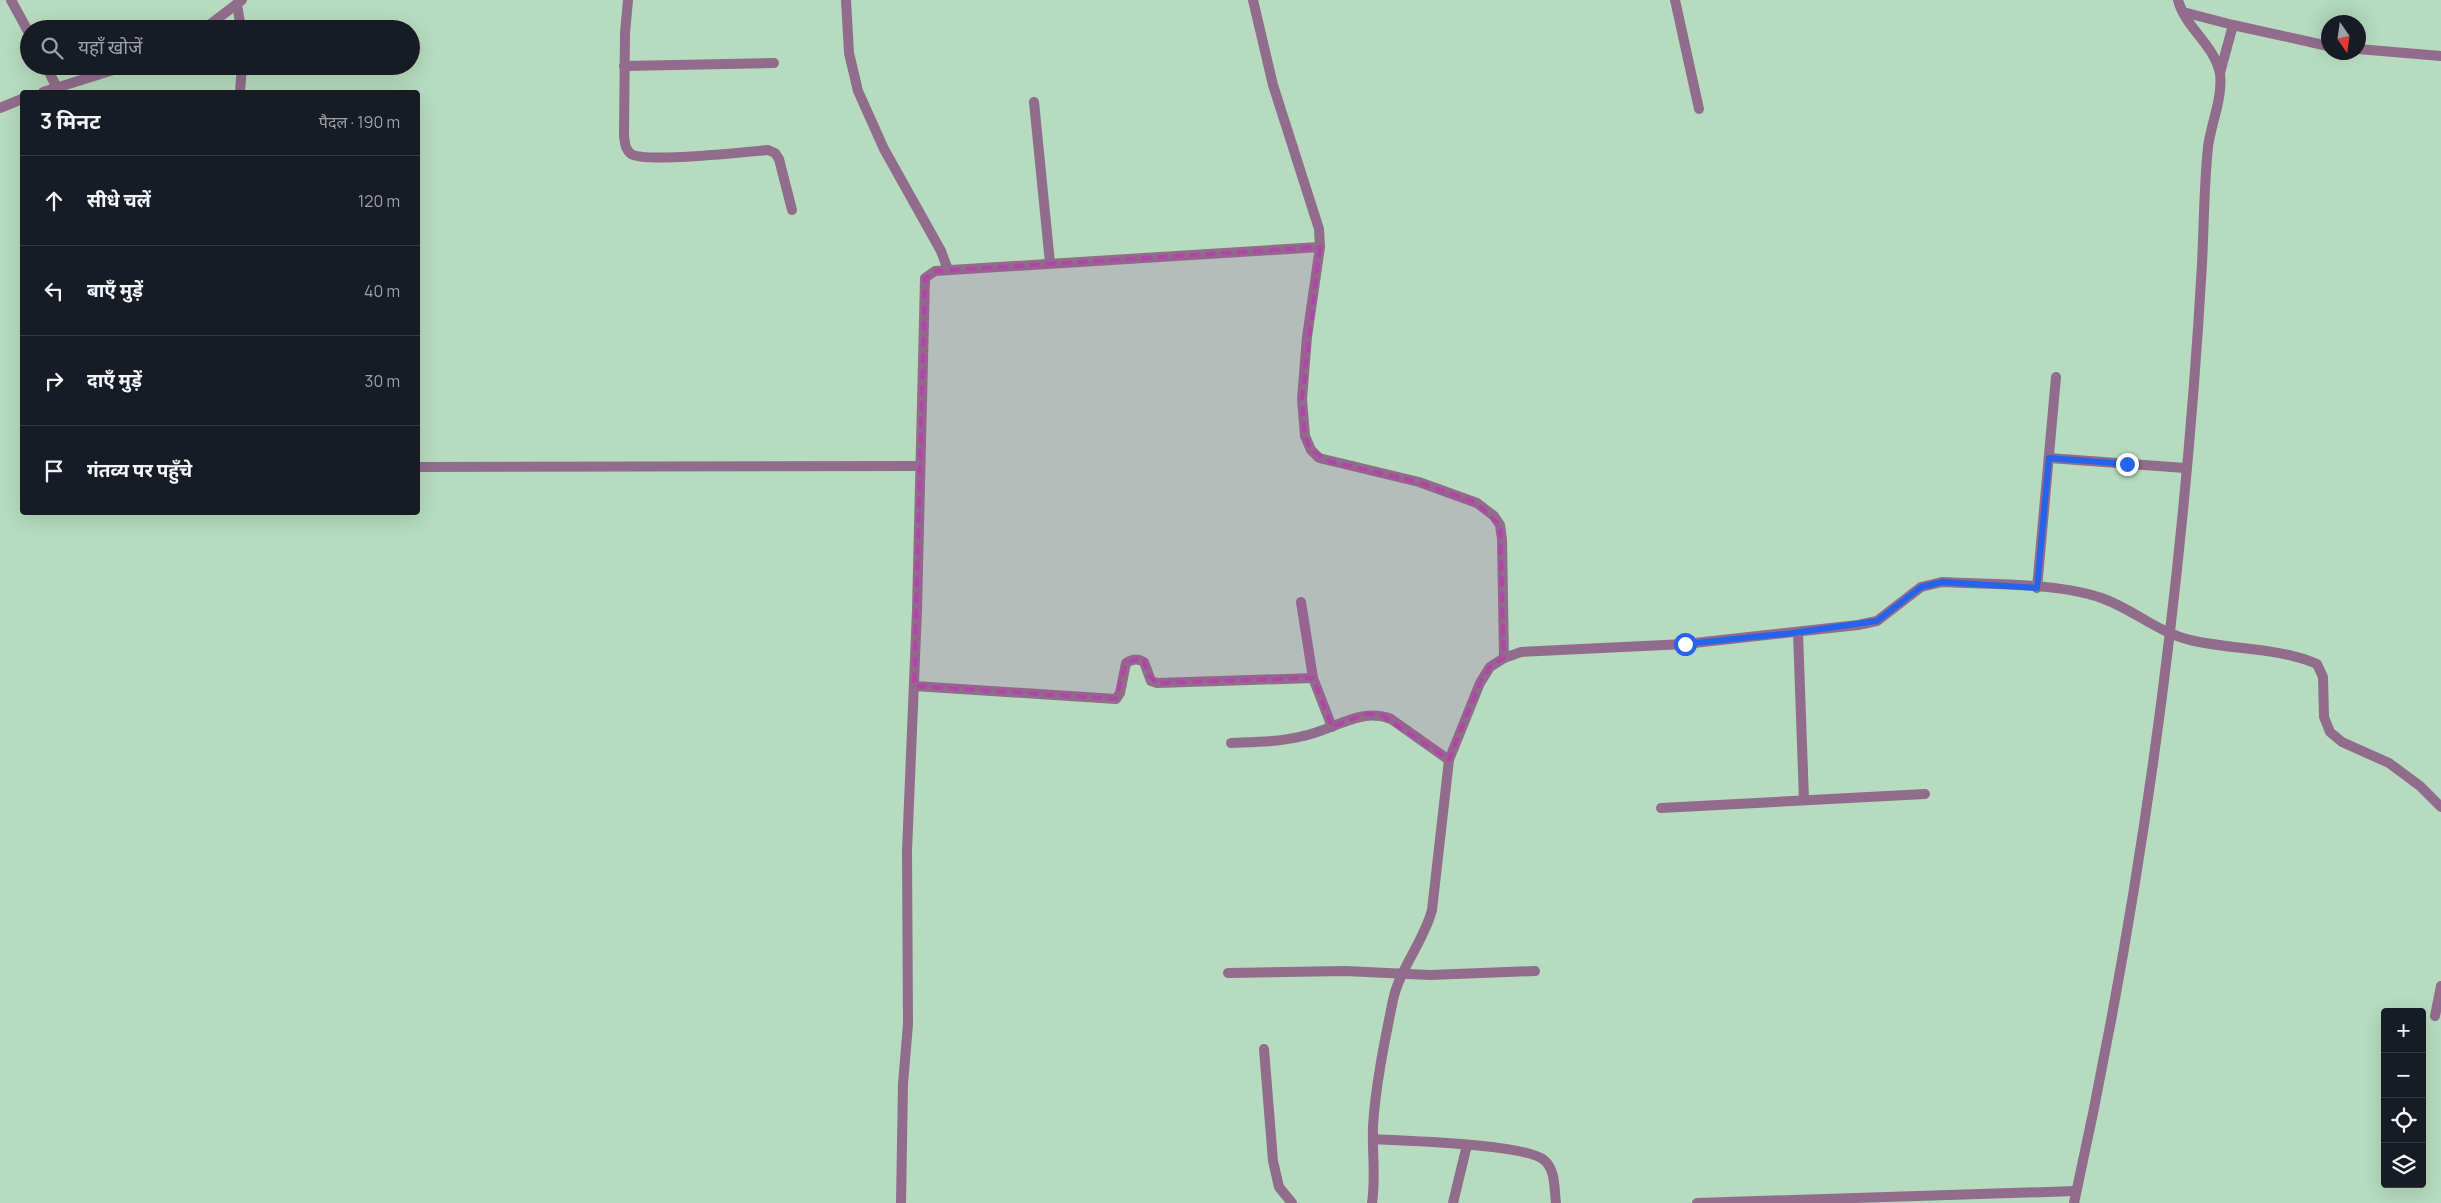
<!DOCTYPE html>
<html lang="hi">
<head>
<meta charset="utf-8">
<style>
	:root { --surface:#171b24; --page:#242831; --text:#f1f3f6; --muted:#9ea1a6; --line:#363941 }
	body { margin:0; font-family:Manrope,"Noto Sans Devanagari",sans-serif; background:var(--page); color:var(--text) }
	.controls { position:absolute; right:15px; bottom:15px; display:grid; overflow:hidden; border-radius:5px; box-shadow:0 5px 20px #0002 }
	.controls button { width:45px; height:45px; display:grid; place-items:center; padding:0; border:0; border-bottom:1px solid var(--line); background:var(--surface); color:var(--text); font:25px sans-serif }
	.compass { position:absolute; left:2321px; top:15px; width:45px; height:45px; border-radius:50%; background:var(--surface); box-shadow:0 5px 20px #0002; rotate:167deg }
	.stop { position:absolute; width:15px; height:15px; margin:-11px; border:4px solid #2563eb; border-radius:50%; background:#fff }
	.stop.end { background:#2563eb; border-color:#fff; box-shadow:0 1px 5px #0008 }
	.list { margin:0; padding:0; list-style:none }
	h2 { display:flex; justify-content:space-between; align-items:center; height:65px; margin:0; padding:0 20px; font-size:21px }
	h2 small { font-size:16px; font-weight:400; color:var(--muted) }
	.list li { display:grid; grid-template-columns:32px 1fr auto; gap:15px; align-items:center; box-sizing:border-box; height:90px; padding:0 20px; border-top:1px solid var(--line) }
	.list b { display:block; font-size:19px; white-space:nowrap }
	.list em { font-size:16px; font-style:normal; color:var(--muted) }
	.icon { flex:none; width:28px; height:28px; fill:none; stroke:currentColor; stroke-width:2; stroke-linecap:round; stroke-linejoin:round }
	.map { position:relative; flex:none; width:2441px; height:1203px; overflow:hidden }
	.search { position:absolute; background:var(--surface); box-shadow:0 5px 20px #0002; left:20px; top:20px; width:400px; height:55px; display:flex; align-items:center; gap:12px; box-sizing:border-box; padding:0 18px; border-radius:28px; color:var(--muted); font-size:19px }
	.panel { position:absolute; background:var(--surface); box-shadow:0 5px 20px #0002; left:20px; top:90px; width:400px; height:425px; border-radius:5px }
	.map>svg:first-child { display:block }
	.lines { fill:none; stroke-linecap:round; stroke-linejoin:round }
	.lane { stroke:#926c8c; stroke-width:10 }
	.street { stroke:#926c8c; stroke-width:10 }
	.route { stroke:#2563eb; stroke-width:6 }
	.marked { fill:#b045a6; fill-opacity:0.2; stroke:#b045a6; stroke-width:4; stroke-dasharray:10 6; stroke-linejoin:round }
</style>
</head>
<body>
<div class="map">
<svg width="2441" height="1203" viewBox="0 0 2441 1203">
	<rect width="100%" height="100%" fill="#b6dbbe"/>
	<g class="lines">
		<g class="lane">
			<path d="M624 66 774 63"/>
			<path d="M2435 1016 2441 986"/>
		</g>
		<g class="street">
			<path d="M11 0 29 33"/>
			<path d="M628 0 625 33 624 136C625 143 625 149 631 154 645 163 746 152 768 150L775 153 779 159 792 210"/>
			<path d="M846 0 849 53 858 91 884 149 941 251 948 270"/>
			<path d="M1253 0 1273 85 1319 229 1320 247 1307 337 1302 399 1305 436 1311 450 1319 458 1419 482 1477 503 1494 516 1500 525 1502 539 1504 658"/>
			<path d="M1675 0 1699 109"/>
			<path d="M237 4 241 29"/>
			<path d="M2183 12 2233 25 2220 73"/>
			<path d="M2233 25 2328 46"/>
			<path d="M204 29 242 0"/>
			<path d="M2358 49 2441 56"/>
			<path d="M46 66 57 88"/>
			<path d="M43 92 126 66"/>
			<path d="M240 92 242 66"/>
			<path d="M1034 102 1050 263"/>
			<path d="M0 108 22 99"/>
			<path d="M2049 458 2185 468"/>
			<path d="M418 467 919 466"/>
			<path d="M2037 588 2056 377"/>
			<path d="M1301 602 1313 678 1332 727"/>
			<path d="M1798 633 1804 800"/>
			<path d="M914 686 1116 699 1120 693 1126 663C1133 659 1137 658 1144 662L1151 681 1157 683 1313 678"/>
			<path d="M1231 743C1255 742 1279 742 1303 736 1333 730 1361 707 1391 719L1449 760"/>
			<path d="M1661 808 1925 794"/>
			<path d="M1228 973 1345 971 1430 975 1535 971"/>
			<path d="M1264 1049 1273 1161 1279 1187 1292 1203"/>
			<path d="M1373 1139C1404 1141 1526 1144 1544 1160 1556 1170 1554 1189 1556 1203"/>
			<path d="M901 1203 903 1084 908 1024 907 851 917 610 925 278 935 271 1320 247"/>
			<path d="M1372 1203C1376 1177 1372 1153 1373 1127 1375 1088 1385 1039 1393 1000 1400 968 1424 941 1432 910L1449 760 1480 683 1490 667 1504 658 1521 652 1685 644 1858 625 1877 621 1921 587 1942 582C1991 585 2059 582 2104 599 2134 610 2159 633 2190 640 2232 650 2277 647 2317 664L2323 677 2324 717 2330 732 2342 742 2389 763 2420 786 2441 807"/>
			<path d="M1453 1203 1467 1145"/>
			<path d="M1697 1203 2076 1191"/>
			<path d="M2074 1203C2142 894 2184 580 2202 264 2204 225 2204 185 2208 147 2211 123 2223 98 2220 74 2215 45 2185 28 2178 0"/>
		</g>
	</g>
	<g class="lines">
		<path class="route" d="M1685 644 1793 633 1877 621 1921 587 1942 582 2037 588 2049 458 2127 464"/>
	</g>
	<path class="marked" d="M1320 247 1302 399 1305 436 1311 450 1332 462 1419 482 1477 503 1500 525 1504 658 1490 667 1480 683 1449 760 1381 715 1366 714 1332 727 1313 678 1157 683 1148 675 1143 658 1126 663 1116 699 914 686 925 278 935 271Z"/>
</svg>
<div class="controls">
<button>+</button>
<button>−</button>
<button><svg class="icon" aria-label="locate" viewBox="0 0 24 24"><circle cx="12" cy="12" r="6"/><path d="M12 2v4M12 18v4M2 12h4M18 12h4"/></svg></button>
<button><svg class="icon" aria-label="layers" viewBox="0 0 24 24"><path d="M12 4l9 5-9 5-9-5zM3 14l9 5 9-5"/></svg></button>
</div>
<svg class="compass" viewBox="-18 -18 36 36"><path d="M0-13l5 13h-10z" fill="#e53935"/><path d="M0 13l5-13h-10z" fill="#9ea1a6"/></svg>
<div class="stop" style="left:1685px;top:644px"></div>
<div class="stop end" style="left:2127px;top:464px"></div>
<div class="search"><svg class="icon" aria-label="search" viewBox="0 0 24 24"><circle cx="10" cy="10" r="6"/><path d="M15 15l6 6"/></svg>यहाँ खोजें</div>
<section class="panel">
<h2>3 मिनट<small>पैदल · 190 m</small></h2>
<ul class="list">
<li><svg class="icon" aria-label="ahead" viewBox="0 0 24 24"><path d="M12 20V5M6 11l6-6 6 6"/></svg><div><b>सीधे चलें</b></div><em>120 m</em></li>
<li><svg class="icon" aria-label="left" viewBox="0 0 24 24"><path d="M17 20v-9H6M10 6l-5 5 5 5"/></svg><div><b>बाएँ मुड़ें</b></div><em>40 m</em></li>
<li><svg class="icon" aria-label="right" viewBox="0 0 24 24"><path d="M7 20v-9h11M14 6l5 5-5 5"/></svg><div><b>दाएँ मुड़ें</b></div><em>30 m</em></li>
<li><svg class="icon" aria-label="arrive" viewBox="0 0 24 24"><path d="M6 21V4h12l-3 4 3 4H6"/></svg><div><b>गंतव्य पर पहुँचे</b></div></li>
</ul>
</section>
</div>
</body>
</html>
